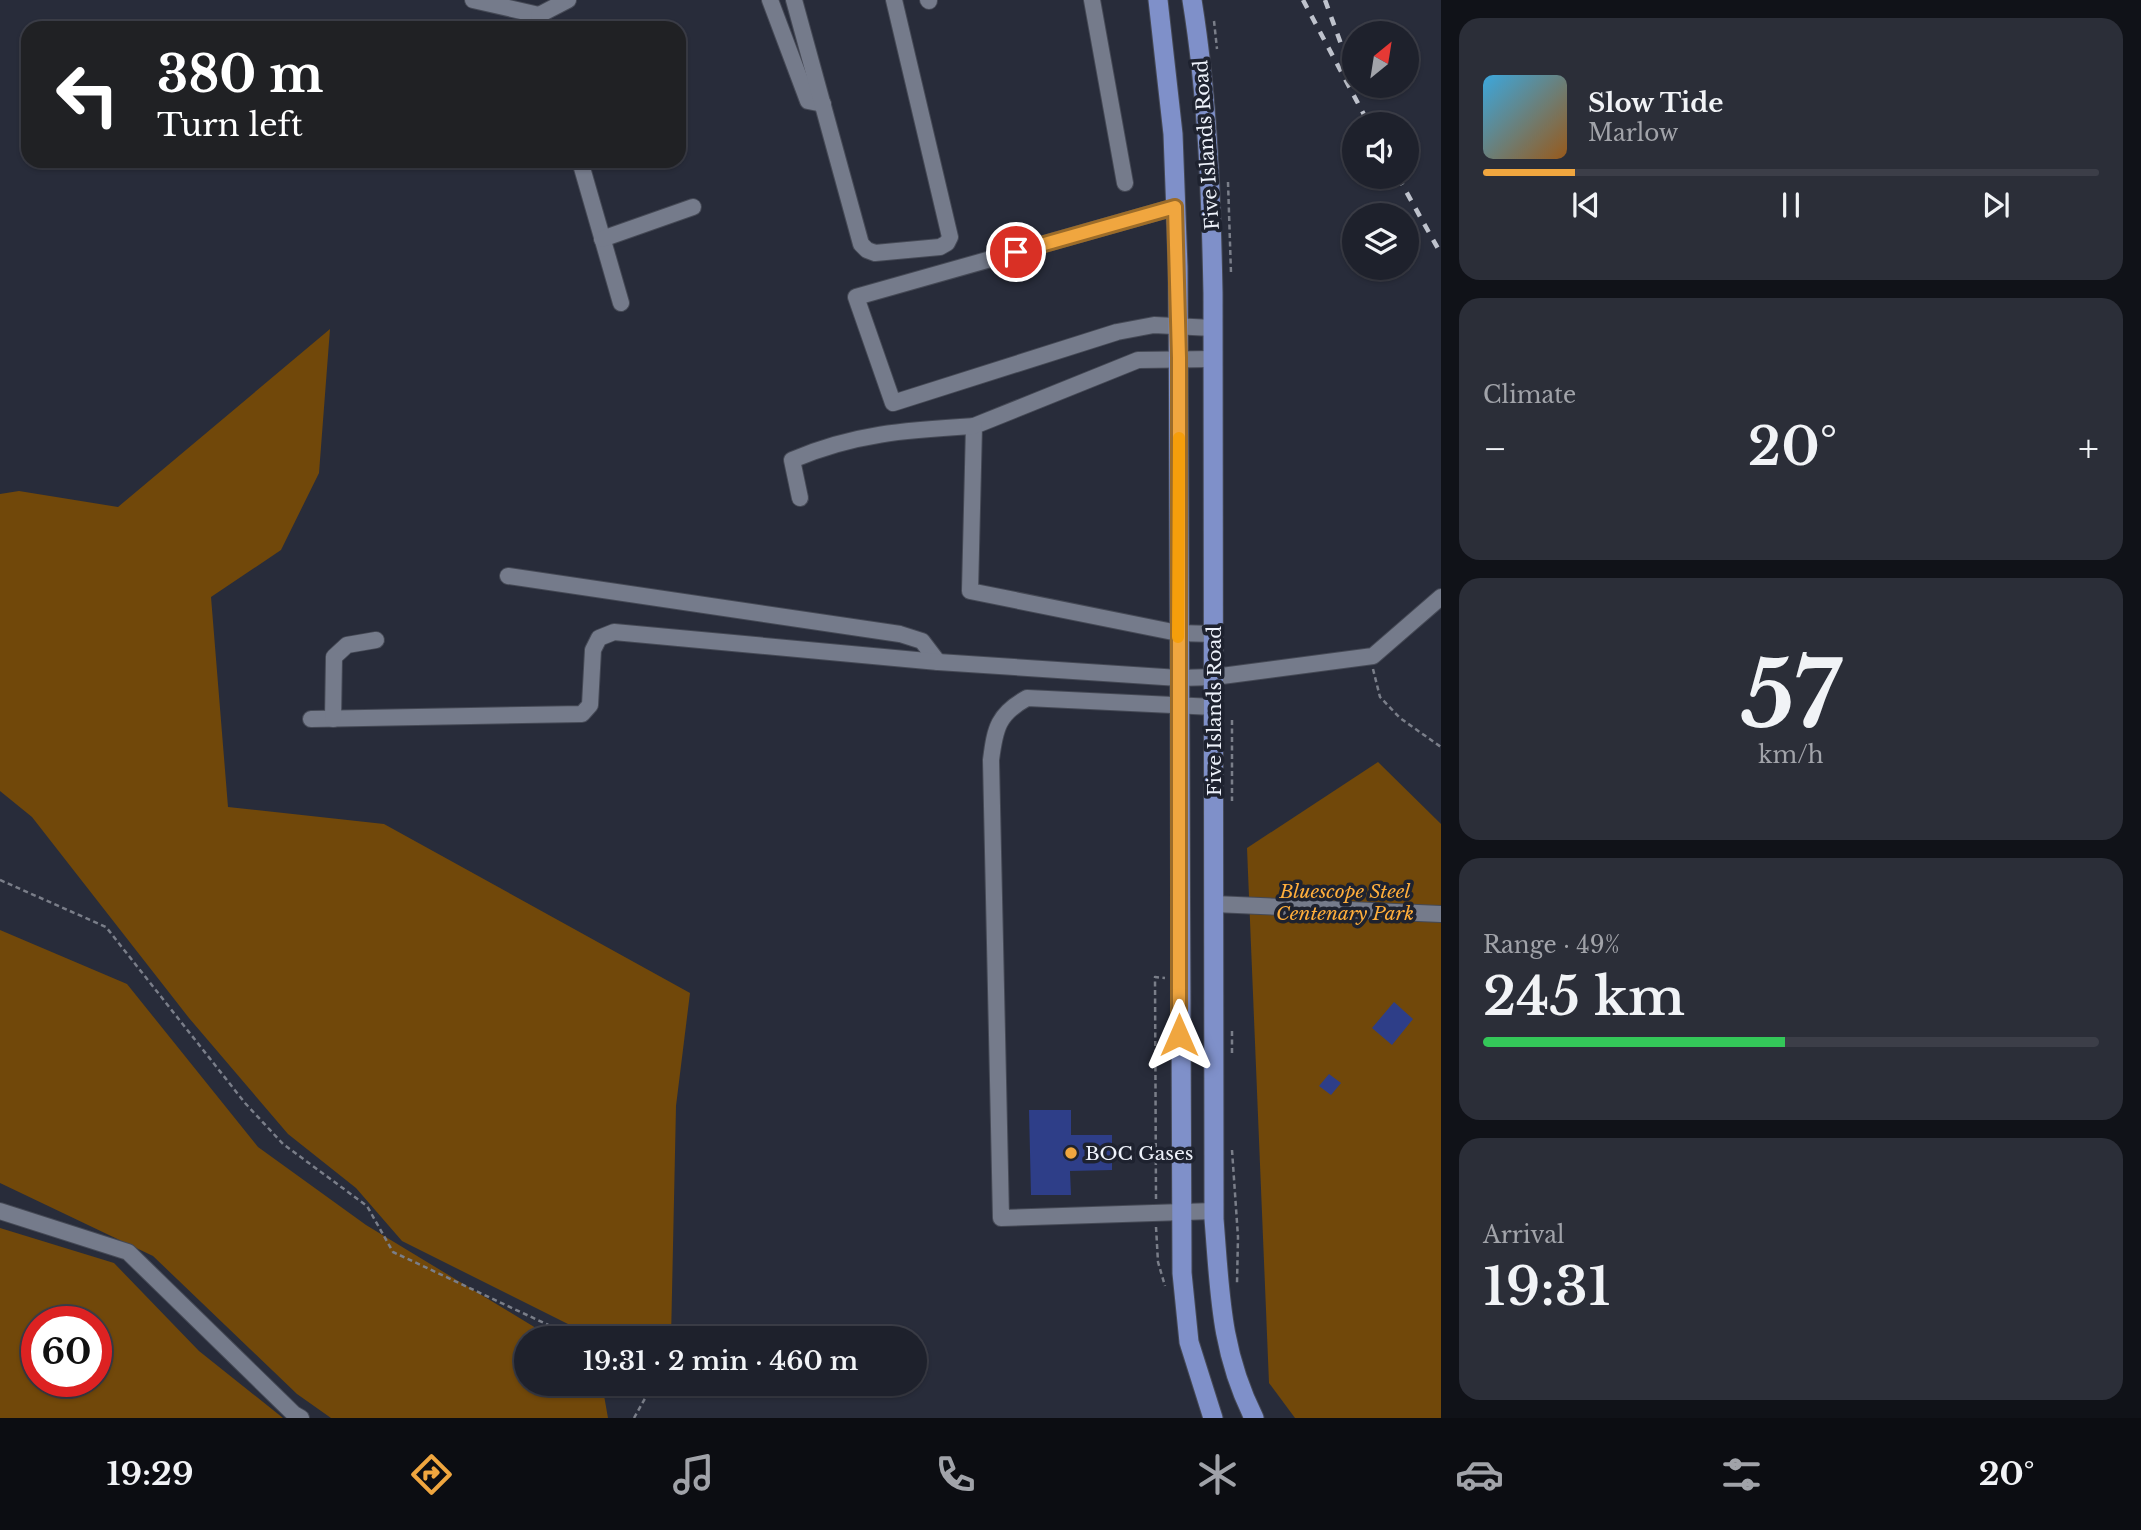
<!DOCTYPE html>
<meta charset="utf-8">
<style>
:root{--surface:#1e212c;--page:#2b2e38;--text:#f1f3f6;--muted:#a1a3a9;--line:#3c3e48;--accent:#f0a63f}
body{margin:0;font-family:"Libre Baskerville",serif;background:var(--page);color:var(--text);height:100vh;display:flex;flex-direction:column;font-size:26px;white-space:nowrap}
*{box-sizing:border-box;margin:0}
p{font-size:23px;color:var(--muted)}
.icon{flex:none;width:38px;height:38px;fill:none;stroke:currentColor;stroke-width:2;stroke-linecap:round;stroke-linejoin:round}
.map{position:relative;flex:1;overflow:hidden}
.side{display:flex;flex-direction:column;gap:18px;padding:18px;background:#101218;width:700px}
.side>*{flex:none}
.banner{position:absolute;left:21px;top:21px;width:665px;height:147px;border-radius:21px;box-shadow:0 2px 5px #0004,0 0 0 2px var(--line);background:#202124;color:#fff;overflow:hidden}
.needle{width:46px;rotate:30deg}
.buttons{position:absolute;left:1342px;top:21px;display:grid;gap:14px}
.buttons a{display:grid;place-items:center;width:77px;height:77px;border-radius:50%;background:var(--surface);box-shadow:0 2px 5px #0004,0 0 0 2px var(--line);font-size:35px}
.speed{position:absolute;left:21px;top:1306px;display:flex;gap:14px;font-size:35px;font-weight:700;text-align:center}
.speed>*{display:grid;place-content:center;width:91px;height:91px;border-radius:50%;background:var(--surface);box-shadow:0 2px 5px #0004,0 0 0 2px var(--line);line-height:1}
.speed .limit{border:10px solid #d22;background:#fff;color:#111}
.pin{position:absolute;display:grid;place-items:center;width:60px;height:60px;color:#fff;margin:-30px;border:4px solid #fff;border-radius:50%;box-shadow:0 2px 7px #0007}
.me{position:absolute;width:77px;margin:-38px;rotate:0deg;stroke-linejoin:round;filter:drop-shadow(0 0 5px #0008)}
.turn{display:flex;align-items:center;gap:24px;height:147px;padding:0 21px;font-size:32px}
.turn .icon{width:91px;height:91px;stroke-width:2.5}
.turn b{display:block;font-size:49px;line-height:60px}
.big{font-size:52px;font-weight:600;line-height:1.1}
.side .tile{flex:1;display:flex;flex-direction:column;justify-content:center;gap:10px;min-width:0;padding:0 24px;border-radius:21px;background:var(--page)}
.side .dial{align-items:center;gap:0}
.dial b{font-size:91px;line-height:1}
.song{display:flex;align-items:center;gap:21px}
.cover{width:84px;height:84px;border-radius:10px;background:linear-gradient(135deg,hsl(200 70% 55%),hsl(30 70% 35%))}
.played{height:7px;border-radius:4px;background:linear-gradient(90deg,var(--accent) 15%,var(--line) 15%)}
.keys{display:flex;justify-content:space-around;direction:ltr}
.heat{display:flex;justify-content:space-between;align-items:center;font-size:38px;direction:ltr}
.charge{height:10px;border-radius:5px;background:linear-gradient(90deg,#34c759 49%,var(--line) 0)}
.trip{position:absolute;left:514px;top:1326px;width:413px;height:70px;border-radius:35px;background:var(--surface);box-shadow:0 2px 5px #0004,0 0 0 2px var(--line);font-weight:600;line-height:70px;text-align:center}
.tabs{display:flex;height:112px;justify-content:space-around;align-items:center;background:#0c0d12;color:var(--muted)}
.tabs .icon{width:49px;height:49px}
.tabs .selected{color:var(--accent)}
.tabs b{font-size:32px;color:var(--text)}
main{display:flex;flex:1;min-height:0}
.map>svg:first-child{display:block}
</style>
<main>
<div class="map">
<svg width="1441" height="1418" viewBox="0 0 1441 1418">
<rect width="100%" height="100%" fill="#282c3a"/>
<g fill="#71480a" fill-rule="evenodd">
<path d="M 330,329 L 319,473 L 281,550 L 211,597 L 228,807 L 384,824 L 690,993 L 676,1106 L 671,1339 L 598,1339 L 402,1241 L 356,1188 L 288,1134 L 189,1018 L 32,817 L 0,791 L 0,494 L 19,491 L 118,507 Z"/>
<path d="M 1378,762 L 1441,824 L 1441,1418 L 1295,1418 L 1269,1383 L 1247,848 Z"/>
<path d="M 0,930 L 127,984 L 258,1147 L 366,1225 L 554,1339 L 527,1339 L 527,1384 L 602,1384 L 608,1418 L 331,1418 L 297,1394 L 153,1256 L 0,1183 Z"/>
<path d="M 0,1228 L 114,1263 L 199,1351 L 283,1418 L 0,1418 ZM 96,1321 L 96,1381 L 37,1381 L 37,1321 Z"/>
</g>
<g fill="#2e3e88">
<path d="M 1394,1002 L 1413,1019 L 1392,1045 L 1372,1028 Z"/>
<path d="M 1329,1074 L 1341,1083 L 1331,1095 L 1319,1086 Z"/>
<path d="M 1029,1110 L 1071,1110 L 1071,1135 L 1112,1135 L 1112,1170 L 1070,1171 L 1071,1195 L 1031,1195 Z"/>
</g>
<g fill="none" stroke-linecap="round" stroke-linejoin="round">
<g stroke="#454955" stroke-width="18">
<g id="minor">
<path d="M 473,0 L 539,15"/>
<path d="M 770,0 L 808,101 L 823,104"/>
<path d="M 794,0 L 861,244 L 867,250 L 875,253 L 940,247 L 947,243 L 950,237 L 894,0"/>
<path d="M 928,0 L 929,1"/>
<path d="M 1092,0 L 1125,183"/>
<path d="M 542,28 L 539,15 L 568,0"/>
<path d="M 580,161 L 621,303"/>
<path d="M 1175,207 L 856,297 L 893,403 L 1117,332 L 1154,325 L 1212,328"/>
<path d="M 602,239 L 693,207"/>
<path d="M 1213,359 L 1138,360 L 974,426 L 970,591 L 1178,633 L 1214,634"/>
<path d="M 800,498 L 792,460 C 854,433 908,430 974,426"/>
<path d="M 508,576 L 900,634 L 922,641 L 938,662"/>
<path d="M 1214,707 L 1027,698 C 998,714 995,728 991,760 L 1001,1218 L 1214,1211"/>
<path d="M 311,719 L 582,714 L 590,705 L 593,650 L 599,638 L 614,632 L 938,662 L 1179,678 L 1214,677 L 1373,656 L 1441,597"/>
<path d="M 333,719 L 334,657 L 347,645 L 376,640"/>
<path d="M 1214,904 L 1441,914"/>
<path d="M 0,1211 L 128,1252 L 294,1414 L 301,1418"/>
</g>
</g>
<g stroke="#454955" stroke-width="21">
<g id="major">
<path d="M 1158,0 L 1173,134 L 1178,267 L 1182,1273 L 1189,1342 L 1213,1418"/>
<path d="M 1192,0 C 1208,98 1211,195 1213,293 L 1214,1219 C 1220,1292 1220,1350 1254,1418"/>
</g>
</g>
<g stroke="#7a7e89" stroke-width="2.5" stroke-dasharray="5 3.5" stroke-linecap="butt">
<path d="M 1214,21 L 1217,49"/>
<path d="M 1228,182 L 1231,273"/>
<path d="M 1373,669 L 1380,697 L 1400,718 L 1441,747"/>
<path d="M 1232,720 L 1232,801"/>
<path d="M 0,880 L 106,927 L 245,1103 L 283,1144 L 367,1206 L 393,1252 L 578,1339"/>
<path d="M 1232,1031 L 1232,1053"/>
<path d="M 1232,1150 L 1238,1237 L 1237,1283"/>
<path d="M 1156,1199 L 1155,977 L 1165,978"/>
<path d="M 1156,1227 L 1158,1262 L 1165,1286"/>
<path d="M 634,1418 L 652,1386 L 650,1384"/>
</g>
<use href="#minor" stroke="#757b8b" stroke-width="16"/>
<use href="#major" stroke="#7f90c9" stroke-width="19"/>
<g stroke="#bec2cc" stroke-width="4.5" stroke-dasharray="9 9" stroke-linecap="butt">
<path d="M 1303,0 L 1369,124"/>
<path d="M 1325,0 L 1353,77"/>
<path d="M 1398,177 L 1441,254"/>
</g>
</g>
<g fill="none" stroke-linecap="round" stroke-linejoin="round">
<g stroke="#9c6c29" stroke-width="18">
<path id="route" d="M 1016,252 L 1175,207 L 1179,358 L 1179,1035"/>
</g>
<use href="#route" stroke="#f0a63f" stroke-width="12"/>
<path stroke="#f59e0b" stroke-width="12" d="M 1178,637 L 1179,438"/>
</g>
<circle fill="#f0a63f" stroke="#1e222f" stroke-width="2.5" cx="1071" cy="1153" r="7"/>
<g text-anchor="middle" stroke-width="7" stroke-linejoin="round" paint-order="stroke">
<g font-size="19" fill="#eef2fb" stroke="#1e222f">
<text transform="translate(1206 145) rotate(-94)" y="7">Five Islands Road</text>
<text transform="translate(1214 711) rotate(-90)" y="7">Five Islands Road</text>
</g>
<g font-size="19" font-style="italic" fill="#ffae3b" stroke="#1e222f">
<text x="1345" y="898">Bluescope Steel<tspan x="1345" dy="22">Centenary Park</tspan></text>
</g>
<g font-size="19" fill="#eef2fb" stroke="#1e222f" text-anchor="start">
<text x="1085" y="1160">BOC Gases</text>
</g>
</g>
</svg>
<div class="buttons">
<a><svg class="needle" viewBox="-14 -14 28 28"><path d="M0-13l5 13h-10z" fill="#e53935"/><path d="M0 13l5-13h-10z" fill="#a1a3a9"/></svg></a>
<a><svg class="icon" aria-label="sound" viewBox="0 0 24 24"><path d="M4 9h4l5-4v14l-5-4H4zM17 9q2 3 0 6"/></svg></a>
<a><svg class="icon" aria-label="layers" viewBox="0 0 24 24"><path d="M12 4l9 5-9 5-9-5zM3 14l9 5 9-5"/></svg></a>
</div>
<div class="speed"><div class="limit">60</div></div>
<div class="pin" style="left:1016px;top:252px;background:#d93025"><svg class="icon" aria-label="arrive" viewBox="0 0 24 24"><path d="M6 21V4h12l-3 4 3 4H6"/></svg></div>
<svg class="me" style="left:1179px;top:1035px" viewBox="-20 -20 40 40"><path d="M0-17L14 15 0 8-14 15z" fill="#f0a63f" stroke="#fff" stroke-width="4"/></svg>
<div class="trip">19:31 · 2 min · 460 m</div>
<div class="banner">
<div class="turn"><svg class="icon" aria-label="left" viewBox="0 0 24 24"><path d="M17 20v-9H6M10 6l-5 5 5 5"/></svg><div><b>380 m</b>Turn left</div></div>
</div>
</div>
<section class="side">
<div class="tile">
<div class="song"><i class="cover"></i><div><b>Slow Tide</b><p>Marlow</p></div></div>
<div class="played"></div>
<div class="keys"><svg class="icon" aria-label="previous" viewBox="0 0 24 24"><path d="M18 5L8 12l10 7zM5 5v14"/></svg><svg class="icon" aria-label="pause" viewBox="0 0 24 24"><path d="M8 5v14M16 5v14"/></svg><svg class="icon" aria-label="next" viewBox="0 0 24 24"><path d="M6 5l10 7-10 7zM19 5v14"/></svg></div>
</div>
<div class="tile"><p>Climate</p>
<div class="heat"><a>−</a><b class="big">20°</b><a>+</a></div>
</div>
<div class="tile dial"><b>57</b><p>km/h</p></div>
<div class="tile"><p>Range · 49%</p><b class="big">245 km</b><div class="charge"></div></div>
<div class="tile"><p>Arrival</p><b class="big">19:31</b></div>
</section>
</main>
<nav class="tabs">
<b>19:29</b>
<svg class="icon selected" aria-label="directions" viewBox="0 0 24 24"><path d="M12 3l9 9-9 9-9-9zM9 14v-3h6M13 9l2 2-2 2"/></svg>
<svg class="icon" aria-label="music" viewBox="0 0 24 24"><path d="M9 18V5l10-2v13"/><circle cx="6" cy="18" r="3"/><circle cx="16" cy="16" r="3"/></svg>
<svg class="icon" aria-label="phone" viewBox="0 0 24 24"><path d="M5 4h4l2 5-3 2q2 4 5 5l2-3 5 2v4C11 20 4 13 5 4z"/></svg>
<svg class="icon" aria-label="climate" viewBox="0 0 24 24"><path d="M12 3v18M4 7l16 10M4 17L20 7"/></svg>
<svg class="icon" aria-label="car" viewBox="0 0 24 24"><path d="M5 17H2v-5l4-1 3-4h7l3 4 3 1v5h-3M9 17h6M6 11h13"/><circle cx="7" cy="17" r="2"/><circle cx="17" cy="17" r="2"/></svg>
<svg class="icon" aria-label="filters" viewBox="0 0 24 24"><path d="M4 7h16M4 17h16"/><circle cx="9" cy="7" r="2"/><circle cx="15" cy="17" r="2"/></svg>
<b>20°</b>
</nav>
